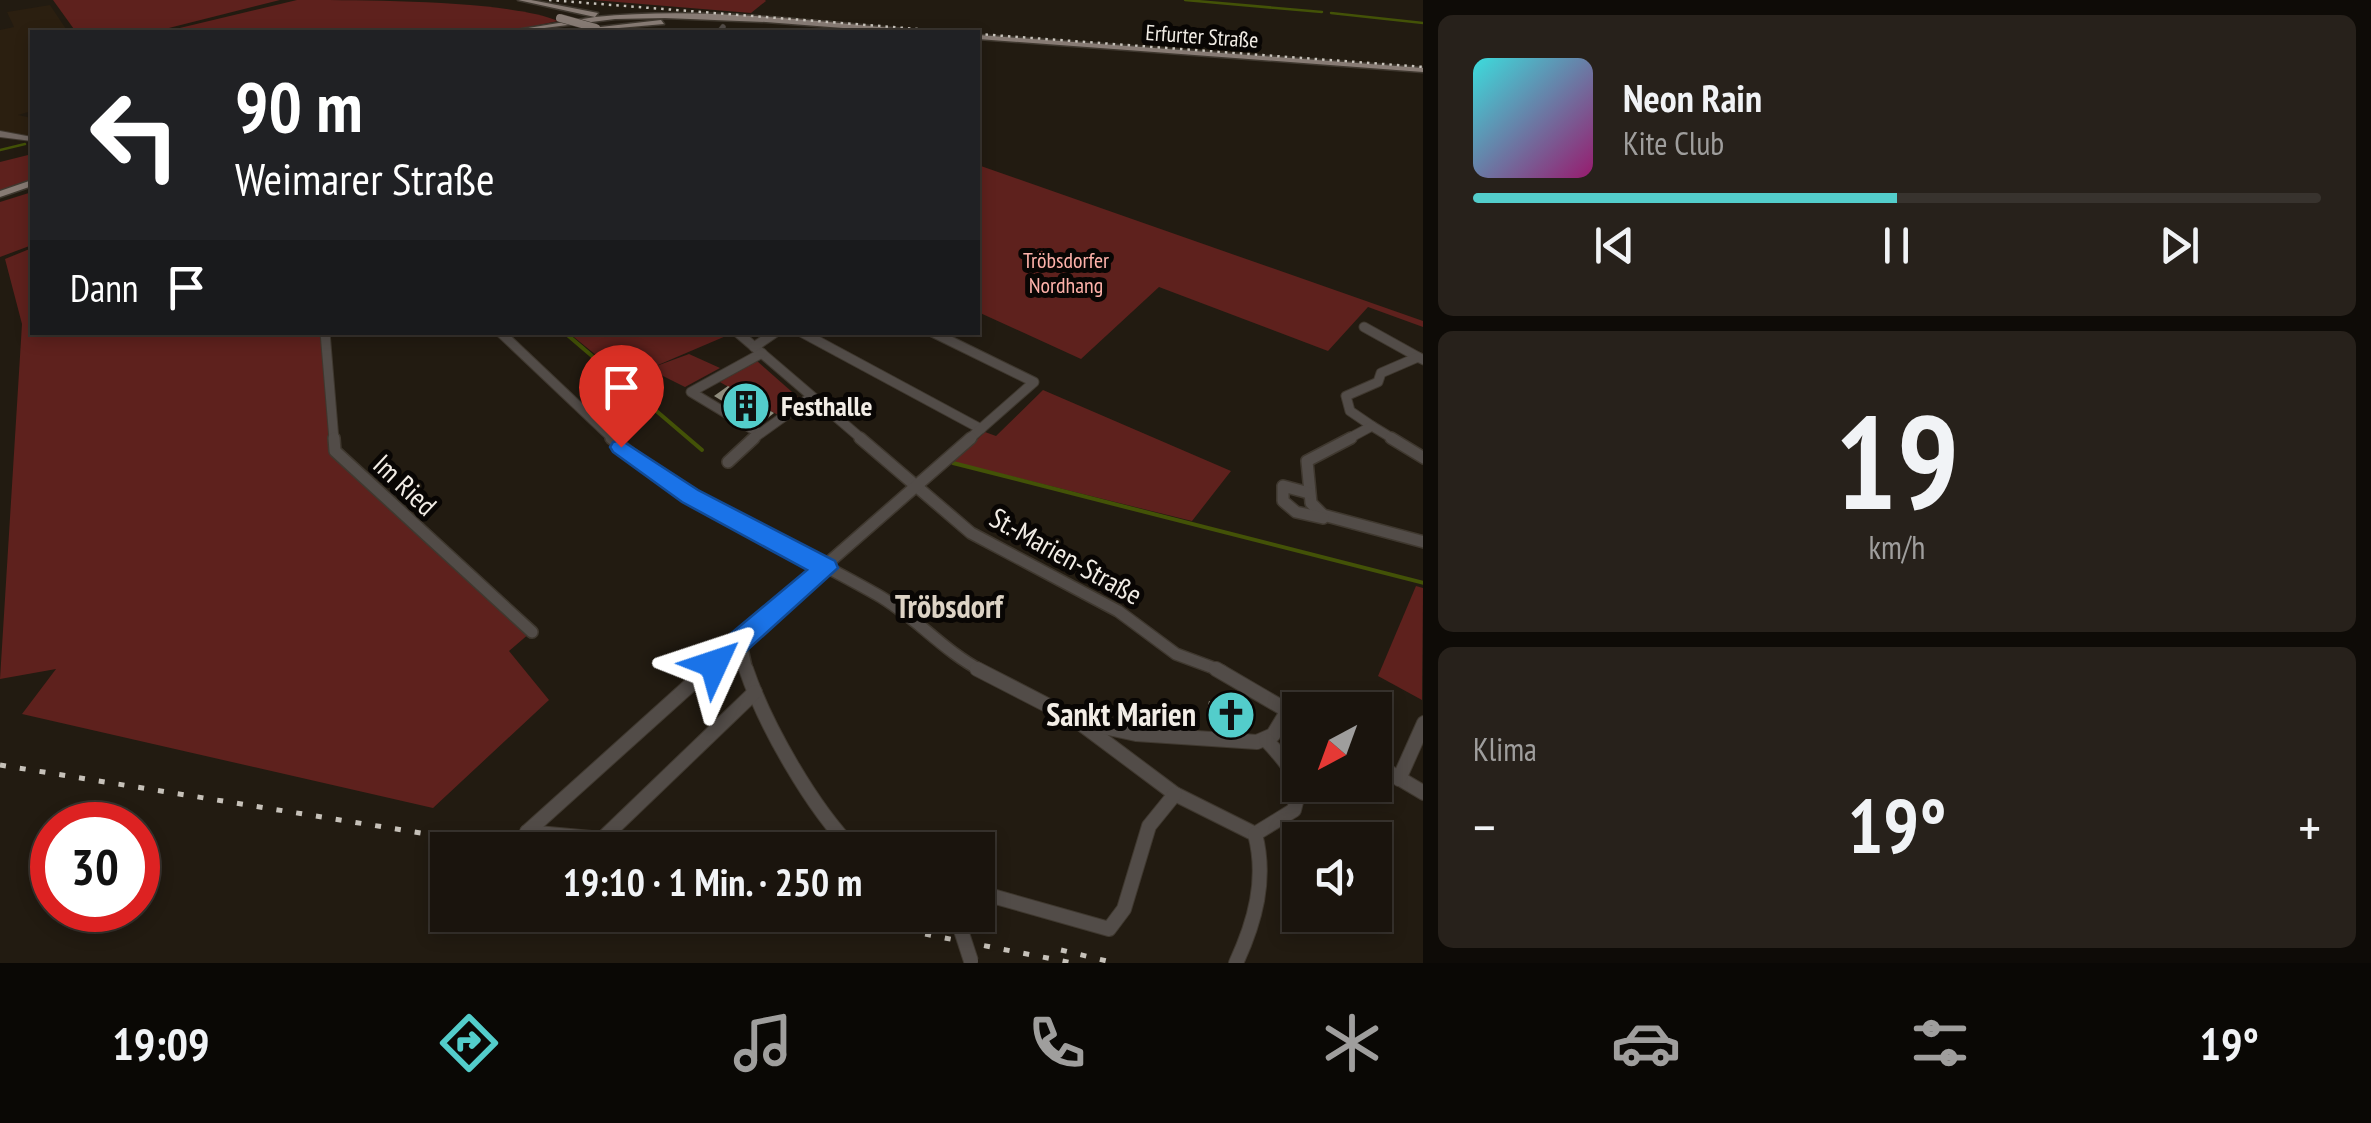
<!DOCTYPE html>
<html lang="de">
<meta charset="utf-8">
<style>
:root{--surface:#1a140d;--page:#27211b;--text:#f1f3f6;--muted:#9f9e9d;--line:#38332e;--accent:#53cdcb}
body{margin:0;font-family:"PT Sans Narrow",sans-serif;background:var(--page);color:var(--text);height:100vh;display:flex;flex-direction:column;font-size:38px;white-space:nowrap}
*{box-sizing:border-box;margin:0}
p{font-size:32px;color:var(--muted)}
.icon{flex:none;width:55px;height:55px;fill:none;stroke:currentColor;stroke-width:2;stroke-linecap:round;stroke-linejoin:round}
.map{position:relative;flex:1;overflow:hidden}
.drawer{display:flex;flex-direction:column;gap:15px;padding:15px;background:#0e0b07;width:948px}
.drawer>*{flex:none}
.banner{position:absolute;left:30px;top:30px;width:950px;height:305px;border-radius:0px;box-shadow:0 5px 15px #0003,0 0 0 2px var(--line);background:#202124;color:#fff;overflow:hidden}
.needle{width:65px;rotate:221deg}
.fabs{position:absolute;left:1282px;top:692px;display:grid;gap:20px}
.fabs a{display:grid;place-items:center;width:110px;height:110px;border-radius:0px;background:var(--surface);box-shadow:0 5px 15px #0003,0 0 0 2px var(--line);font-size:50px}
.speed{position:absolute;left:30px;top:802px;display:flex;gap:20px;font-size:50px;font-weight:700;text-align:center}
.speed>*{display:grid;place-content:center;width:130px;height:130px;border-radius:50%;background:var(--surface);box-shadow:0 5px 15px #0003,0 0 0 2px var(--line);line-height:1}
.speed .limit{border:15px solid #d22;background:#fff;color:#111}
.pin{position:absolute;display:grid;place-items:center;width:85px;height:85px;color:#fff;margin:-102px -42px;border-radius:50% 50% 50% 0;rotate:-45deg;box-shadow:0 0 10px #0007}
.pin .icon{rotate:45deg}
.me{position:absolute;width:110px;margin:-55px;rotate:48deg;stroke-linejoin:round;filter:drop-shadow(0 0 8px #0008)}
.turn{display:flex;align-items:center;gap:35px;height:210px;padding:0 40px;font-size:45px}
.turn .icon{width:130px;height:130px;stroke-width:2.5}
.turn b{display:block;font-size:70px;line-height:85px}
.then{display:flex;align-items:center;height:95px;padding:0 40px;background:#0003;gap:20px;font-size:38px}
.big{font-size:75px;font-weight:700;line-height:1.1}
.drawer .widget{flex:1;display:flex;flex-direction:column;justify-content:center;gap:15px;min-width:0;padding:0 35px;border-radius:15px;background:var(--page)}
.drawer .dial{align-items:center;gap:0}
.dial b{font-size:130px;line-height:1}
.song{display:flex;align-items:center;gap:30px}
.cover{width:120px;height:120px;border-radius:15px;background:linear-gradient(135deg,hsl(180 70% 55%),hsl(320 70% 35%))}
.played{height:10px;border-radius:5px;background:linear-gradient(90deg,var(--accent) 50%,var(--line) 50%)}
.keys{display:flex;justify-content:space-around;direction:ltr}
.heat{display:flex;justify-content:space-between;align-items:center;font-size:55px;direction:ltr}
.trip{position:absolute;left:430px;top:832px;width:565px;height:100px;border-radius:0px;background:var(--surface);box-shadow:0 5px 15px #0003,0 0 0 2px var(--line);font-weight:700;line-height:100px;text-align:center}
.tabs{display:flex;height:160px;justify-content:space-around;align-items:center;background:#0a0805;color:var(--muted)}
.tabs .icon{width:70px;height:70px}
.tabs .on{color:var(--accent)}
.tabs b{font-size:45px;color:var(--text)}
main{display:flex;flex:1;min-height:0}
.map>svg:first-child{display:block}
</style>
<main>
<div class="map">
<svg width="1424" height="963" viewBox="0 0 1424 963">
<rect width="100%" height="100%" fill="#221b11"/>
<path fill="#2b1f10" d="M 50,5 L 68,32 L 32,32 L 32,111 L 18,115 L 32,118 L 32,137 L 0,132 L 0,30 L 14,27 L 7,12 Z"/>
<g fill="#5e211d">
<path d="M 53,0 L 280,0 L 153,32 L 76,32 Z"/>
<path d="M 297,0 C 361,0 509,0 558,21 L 505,32 L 163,32 Z"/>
<path d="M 593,0 L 765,0 L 766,1 L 751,13 Z"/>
<path d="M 32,154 L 32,180 L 0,191 L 0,162 Z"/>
<path d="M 978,165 L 1423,321 L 1423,327 L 1368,307 L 1328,351 L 1159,287 L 1081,359 L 978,312 Z"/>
<path d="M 32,192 L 32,245 L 0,257 L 0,202 Z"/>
<path d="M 32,248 L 32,332 L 323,333 L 333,451 L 530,633 L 509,651 L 549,700 L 433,808 L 22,714 L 56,669 L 0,679 L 22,324 L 5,259 Z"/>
<path d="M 569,333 L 732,332 L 733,333 L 651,368 L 689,354 L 720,368 L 685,387 L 651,370 L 634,373 L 624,365 L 613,369 Z"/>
<path d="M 757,361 L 800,399 L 778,415 L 718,381 Z"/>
<path d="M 1043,390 L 1231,471 L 1192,521 L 953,462 L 985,432 L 996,436 Z"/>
<path d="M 1416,586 L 1423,588 L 1422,700 L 1378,676 Z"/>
</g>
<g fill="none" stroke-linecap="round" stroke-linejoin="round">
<g stroke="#435207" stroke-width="2.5">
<path d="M 1185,0 L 1322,12"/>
<path d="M 1331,13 L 1424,23"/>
<path d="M 0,150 L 25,144"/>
</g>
<g stroke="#435207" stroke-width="4">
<path d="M 564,332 L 702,450"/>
<path d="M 953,463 L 1424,583"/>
</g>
</g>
<g fill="#8f8c7d">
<path d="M 728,386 L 774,413 L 760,424 L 714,396 Z"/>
<path d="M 1209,701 L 1247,716 L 1244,729 L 1207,710 Z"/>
</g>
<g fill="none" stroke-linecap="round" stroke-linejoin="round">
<g stroke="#3f382f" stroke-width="6">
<path id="street-far3" d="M 719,32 L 723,27"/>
</g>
<g stroke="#3f382f" stroke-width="11">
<g id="street-far2">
<path d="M 1364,327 L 1418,357"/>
<path d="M 325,332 L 334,440"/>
<path d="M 500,332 L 614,440"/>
<path d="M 737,332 L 863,440"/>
<path d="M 801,332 L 981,429"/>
<path d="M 932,332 L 1034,382 L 968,440"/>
<path d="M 754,347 L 776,332"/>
<path d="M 1372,426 L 1350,411 L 1346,396 L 1378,382 L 1381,373 L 1418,357 L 1424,360"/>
<path d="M 759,433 L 691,392 L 762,353"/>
<path d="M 751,440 L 811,397"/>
<path d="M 1346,440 L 1372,426 L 1395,440"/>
</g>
</g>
<g stroke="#3f382f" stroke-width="14">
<g id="street-far1">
<path d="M 334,438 L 335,451 L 532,632"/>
<path d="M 611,438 C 692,504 786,543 876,594 C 914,615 943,651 982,671"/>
<path d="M 860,438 L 971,533 L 1118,611 L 1176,654 L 1222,671"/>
<path d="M 1351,438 L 1307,461 L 1311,503 L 1323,515 L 1424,542"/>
<path d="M 1391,438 L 1424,458"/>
<path d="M 728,462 L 754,438"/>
<path d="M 1309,493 L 1283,486 L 1283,501 L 1296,512 L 1323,518"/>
<path d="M 706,671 L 740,640"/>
<path d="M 747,671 L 740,640 L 971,438"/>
</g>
</g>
<g stroke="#3f382f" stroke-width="16">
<g id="street">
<path d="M 746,669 C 765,725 812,808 854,850"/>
<path d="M 977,669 L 1076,720 L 1175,794 L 1255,834"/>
<path d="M 1216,669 L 1300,718"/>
<path d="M 1085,723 L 1136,734 L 1257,742 L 1273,735 L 1287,712"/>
<path d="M 1375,764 L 1424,793"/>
<path d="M 1399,779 L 1424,723"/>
<path d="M 527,832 L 602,839 L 755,692"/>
<path d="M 527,832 L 708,669"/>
<path d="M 1255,834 L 1294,810 C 1304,780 1286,761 1266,740"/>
<path d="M 978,892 L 1109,929 L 1124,909 L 1149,826 L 1175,794"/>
<path d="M 1236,963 C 1255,922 1267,879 1255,834"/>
</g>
</g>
<g stroke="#3f382f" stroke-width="2">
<path id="secondary" d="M 0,131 L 32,137 L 32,141 L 0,137 Z"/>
</g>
<g stroke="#3f382f" stroke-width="3">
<g id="primary">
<path d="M 518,0 L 531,0 L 598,13 L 595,17 C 702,6 810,21 916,30 L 920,32 L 894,32 L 766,22 L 665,18 L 615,19 L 513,32 L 516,30 L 595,17 Z"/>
<path d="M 661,20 L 664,24 L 596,30 L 592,28 Z"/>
<path d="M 978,35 L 1424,68 L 1424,72 L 978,39 Z"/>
<path d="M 32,180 L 32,186 L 0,197 L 0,191 Z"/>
</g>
</g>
<use href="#street-far3" stroke="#524c48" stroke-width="5"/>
<use href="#street-far2" stroke="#524c48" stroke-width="9"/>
<use href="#street-far1" stroke="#524c48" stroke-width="11"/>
<use href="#street" stroke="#524c48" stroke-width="14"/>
<use href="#secondary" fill="#706661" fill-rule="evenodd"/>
<use href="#primary" fill="#877b74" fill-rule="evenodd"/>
<g stroke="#c6c1b9" stroke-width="2.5" stroke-dasharray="2.5 5" stroke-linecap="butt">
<path d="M 549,0 L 956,32"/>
<path d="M 978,34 L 1424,67"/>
</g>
<g stroke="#c6c1b9" stroke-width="5" stroke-dasharray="6 14" stroke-linecap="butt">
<path d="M 0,765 L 526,850"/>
<path d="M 827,915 L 1073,963"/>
<path d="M 1061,950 L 1115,963"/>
</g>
<g stroke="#3f382f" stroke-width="16" stroke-linecap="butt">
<path id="street-bridge" d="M 956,915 L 971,961"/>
</g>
<g stroke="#3f382f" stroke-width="9" stroke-linecap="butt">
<path id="primary-bridge" d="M 560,18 L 596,28"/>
</g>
<use href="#street-bridge" stroke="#524c48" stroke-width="14"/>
<use href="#primary-bridge" stroke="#877b74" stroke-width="8"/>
</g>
<path fill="#1a73e8" stroke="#114b97" stroke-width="2.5" d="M 621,440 L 698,490 L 835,561 L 838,568 L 723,672 L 714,676 L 704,672 L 700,664 L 704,656 L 807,570 L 682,502 L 613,452 L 610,447 L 613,442 Z"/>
<defs>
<g id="building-disc" transform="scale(2.5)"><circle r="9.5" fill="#53cdcb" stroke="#090604"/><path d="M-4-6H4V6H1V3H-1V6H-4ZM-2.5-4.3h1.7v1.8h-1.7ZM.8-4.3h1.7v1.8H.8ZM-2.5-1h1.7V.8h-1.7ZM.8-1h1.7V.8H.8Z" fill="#111"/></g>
<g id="church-disc" transform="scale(2.5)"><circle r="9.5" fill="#53cdcb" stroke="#090604"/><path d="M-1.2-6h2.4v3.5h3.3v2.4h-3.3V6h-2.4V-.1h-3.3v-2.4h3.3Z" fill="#111"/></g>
</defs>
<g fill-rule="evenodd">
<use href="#building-disc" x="746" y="406"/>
<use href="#church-disc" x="1231" y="715"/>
</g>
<g text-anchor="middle" stroke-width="10" stroke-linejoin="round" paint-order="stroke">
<g font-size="22" fill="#f2ede6" stroke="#090604">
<text transform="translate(1202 36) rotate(4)" y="8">Erfurter Straße</text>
</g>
<g font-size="22" fill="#feb2aa" stroke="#090604">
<text x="1066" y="268">Tröbsdorfer<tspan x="1066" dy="25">Nordhang</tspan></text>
</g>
<g font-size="28" font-weight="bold" fill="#f2ede6" stroke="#090604" text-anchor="start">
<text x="781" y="416">Festhalle</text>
</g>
<g font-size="28" fill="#f2ede6" stroke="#090604">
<text transform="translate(405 485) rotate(43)" y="10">Im Ried</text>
<text transform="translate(1066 556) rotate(29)" y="10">St.-Marien-Straße</text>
</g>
<g font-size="32" font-weight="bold" fill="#ddd3c5" stroke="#090604">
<text x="949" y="618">Tröbsdorf</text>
</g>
<g font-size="32" font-weight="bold" fill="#f2ede6" stroke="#090604" text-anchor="end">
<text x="1196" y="726">Sankt Marien</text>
</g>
</g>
</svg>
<div class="fabs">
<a><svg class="needle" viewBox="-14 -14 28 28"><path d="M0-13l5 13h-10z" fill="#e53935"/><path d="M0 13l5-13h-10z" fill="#9f9e9d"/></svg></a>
<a><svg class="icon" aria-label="sound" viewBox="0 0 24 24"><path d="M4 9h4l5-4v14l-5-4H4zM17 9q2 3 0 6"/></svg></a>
</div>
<div class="speed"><div class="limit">30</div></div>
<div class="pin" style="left:621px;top:447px;background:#d93025"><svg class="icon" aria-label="arrive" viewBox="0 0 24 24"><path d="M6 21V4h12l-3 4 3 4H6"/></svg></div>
<svg class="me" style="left:714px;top:664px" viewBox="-20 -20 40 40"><path d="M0-17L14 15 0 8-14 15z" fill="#1a73e8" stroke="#fff" stroke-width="4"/></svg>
<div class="trip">19:10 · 1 Min. · 250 m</div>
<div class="banner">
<div class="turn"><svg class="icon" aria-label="left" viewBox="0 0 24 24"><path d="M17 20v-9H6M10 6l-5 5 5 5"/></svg><div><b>90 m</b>Weimarer Straße</div></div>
<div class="then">Dann<svg class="icon" aria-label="arrive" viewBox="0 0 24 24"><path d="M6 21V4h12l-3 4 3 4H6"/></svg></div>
</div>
</div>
<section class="drawer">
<div class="widget">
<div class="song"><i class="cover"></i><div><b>Neon Rain</b><p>Kite Club</p></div></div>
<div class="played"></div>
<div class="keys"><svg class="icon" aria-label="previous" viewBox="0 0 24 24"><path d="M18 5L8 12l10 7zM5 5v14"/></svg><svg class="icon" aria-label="pause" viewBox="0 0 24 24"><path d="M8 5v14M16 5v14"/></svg><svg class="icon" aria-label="next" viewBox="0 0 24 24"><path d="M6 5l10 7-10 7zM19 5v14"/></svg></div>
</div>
<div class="widget dial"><b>19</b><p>km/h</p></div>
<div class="widget"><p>Klima</p>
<div class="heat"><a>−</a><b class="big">19°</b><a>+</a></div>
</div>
</section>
</main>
<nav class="tabs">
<b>19:09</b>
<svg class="icon on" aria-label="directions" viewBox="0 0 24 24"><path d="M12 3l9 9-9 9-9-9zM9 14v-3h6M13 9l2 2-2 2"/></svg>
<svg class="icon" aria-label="music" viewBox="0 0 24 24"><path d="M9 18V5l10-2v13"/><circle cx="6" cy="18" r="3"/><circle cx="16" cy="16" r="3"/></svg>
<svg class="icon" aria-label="phone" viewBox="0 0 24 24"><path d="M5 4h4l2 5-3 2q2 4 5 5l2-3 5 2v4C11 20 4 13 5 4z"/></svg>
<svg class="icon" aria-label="climate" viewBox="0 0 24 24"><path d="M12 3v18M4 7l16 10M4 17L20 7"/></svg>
<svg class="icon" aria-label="car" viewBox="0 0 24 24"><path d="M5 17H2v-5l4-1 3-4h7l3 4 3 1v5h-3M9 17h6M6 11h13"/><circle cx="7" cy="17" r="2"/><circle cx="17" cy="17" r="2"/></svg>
<svg class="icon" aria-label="filters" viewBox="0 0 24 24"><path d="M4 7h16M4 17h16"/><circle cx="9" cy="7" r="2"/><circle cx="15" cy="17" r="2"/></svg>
<b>19°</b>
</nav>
